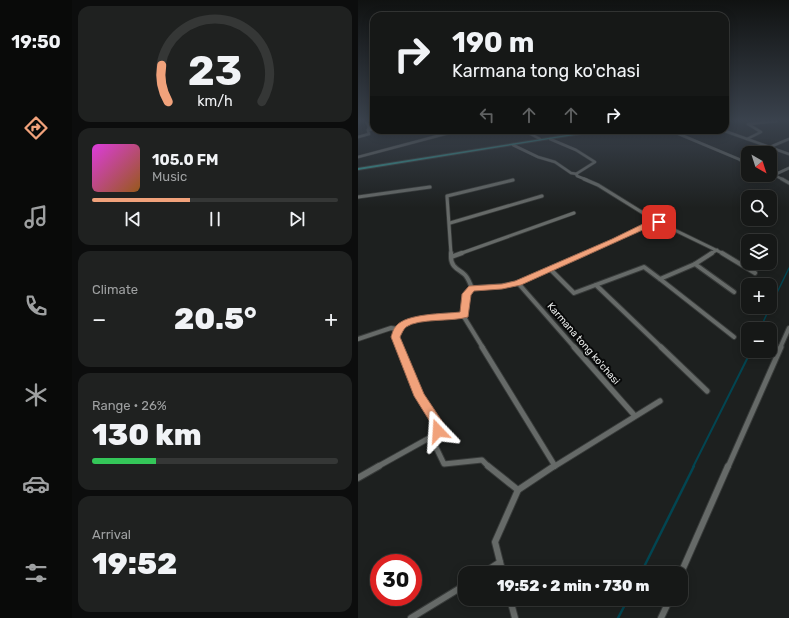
<!DOCTYPE html>
<meta charset="utf-8">
<style>
:root{--surface:#161817;--page:#1f2120;--text:#f1f3f6;--muted:#9ea0a1;--line:#353736;--accent:#f1a27b}
body{margin:0;font-family:Rubik,sans-serif;background:var(--page);color:var(--text);height:100vh;display:flex;flex-direction:column;font-size:15px;white-space:nowrap}
*{box-sizing:border-box;margin:0}
p{font-size:13px;color:var(--muted)}
.icon{flex:none;width:22px;height:22px;fill:none;stroke:currentColor;stroke-width:2;stroke-linecap:round;stroke-linejoin:round}
.map{position:relative;flex:1;overflow:hidden}
.panel{display:flex;flex-direction:column;gap:6px;padding:6px;background:#0c0d0d;width:286px}
.panel>*{flex:none}
.banner{position:absolute;left:12px;top:12px;width:359px;height:122px;border-radius:12px;box-shadow:0 2px 10px #0003,0 0 0 1px var(--line);background:#161817;color:var(--text);overflow:hidden}
.needle{width:26px;rotate:141deg}
.buttons{position:absolute;left:383px;top:146px;display:grid;gap:8px}
.buttons a{display:grid;place-items:center;width:36px;height:36px;border-radius:8px;background:var(--surface);box-shadow:0 2px 10px #0003,0 0 0 1px var(--line);font-size:20px}
.speed{position:absolute;left:12px;top:554px;display:flex;gap:8px;font-size:20px;font-weight:700;text-align:center}
.speed>*{display:grid;place-content:center;width:52px;height:52px;border-radius:50%;background:var(--surface);box-shadow:0 2px 10px #0003,0 0 0 1px var(--line);line-height:1}
.speed .limit{border:6px solid #d22;background:#fff;color:#111}
.pin{position:absolute;display:grid;place-items:center;width:34px;height:34px;color:#fff;margin:-17px;border-radius:8px;box-shadow:0 2px 6px #0006}
.me{position:absolute;width:44px;margin:-22px;rotate:340deg;stroke-linejoin:round;filter:drop-shadow(0 0 3px #0008)}
.turn{display:flex;align-items:center;gap:14px;height:84px;padding:0 16px;font-size:18px}
.turn .icon{width:52px;height:52px;stroke-width:2.5}
.turn b{display:block;font-size:28px;line-height:34px}
.lanes{display:flex;align-items:center;height:38px;padding:0 16px;background:#0003;justify-content:center;gap:20px;direction:ltr}
.lanes .off{opacity:.35}
.big{font-size:30px;font-weight:800;line-height:1.1}
.panel .card{flex:1;display:flex;flex-direction:column;justify-content:center;gap:6px;min-width:0;padding:0 14px;border-radius:12px;background:var(--page)}
.panel .dial{align-items:center;gap:0}
.dial svg{height:104px;overflow:visible;fill:none;stroke:var(--line);stroke-width:7;stroke-linecap:round;text-anchor:middle}
.dial text{fill:var(--text);stroke:none}
.song{display:flex;align-items:center;gap:12px}
.cover{width:48px;height:48px;border-radius:6px;background:linear-gradient(135deg,hsl(300 70% 55%),hsl(30 70% 35%))}
.played{height:4px;border-radius:2px;background:linear-gradient(90deg,var(--accent) 40%,var(--line) 40%)}
.keys{display:flex;justify-content:space-around;direction:ltr}
.heat{display:flex;justify-content:space-between;align-items:center;font-size:22px;direction:ltr}
.charge{height:6px;border-radius:3px;background:linear-gradient(90deg,#34c759 26%,var(--line) 0)}
.trip{position:absolute;left:100px;top:566px;width:230px;height:40px;border-radius:12px;background:var(--surface);box-shadow:0 2px 10px #0003,0 0 0 1px var(--line);font-weight:800;line-height:40px;text-align:center}
main{display:flex;flex:1;min-height:0}
.dock{display:flex;flex-direction:column;width:72px;justify-content:space-around;align-items:center;background:#090a09;color:var(--muted)}
.dock .icon{width:28px;height:28px}
.dock .active{color:var(--accent)}
.dock b{font-size:18px;color:var(--text)}
.map>svg:first-child{display:block}
</style>
<main>
<nav class="dock">
<b>19:50</b>
<svg class="icon active" aria-label="directions" viewBox="0 0 24 24"><path d="M12 3l9 9-9 9-9-9zM9 14v-3h6M13 9l2 2-2 2"/></svg>
<svg class="icon" aria-label="music" viewBox="0 0 24 24"><path d="M9 18V5l10-2v13"/><circle cx="6" cy="18" r="3"/><circle cx="16" cy="16" r="3"/></svg>
<svg class="icon" aria-label="phone" viewBox="0 0 24 24"><path d="M5 4h4l2 5-3 2q2 4 5 5l2-3 5 2v4C11 20 4 13 5 4z"/></svg>
<svg class="icon" aria-label="climate" viewBox="0 0 24 24"><path d="M12 3v18M4 7l16 10M4 17L20 7"/></svg>
<svg class="icon" aria-label="car" viewBox="0 0 24 24"><path d="M5 17H2v-5l4-1 3-4h7l3 4 3 1v5h-3M9 17h6M6 11h13"/><circle cx="7" cy="17" r="2"/><circle cx="17" cy="17" r="2"/></svg>
<svg class="icon" aria-label="filters" viewBox="0 0 24 24"><path d="M4 7h16M4 17h16"/><circle cx="9" cy="7" r="2"/><circle cx="15" cy="17" r="2"/></svg>
</nav>
<section class="panel">
<div class="card dial"><svg viewBox="0 0 100 80">
<path d="M14 69A42 42 0 1 1 86 69"/>
<path d="M14 69A42 42 0 0 1 9 41" stroke="#f1a27b"/>
<text x="50" y="56" font-size="32" font-weight="700">23</text>
<text x="50" y="72" font-size="11">km/h</text>
</svg></div>
<div class="card">
<div class="song"><i class="cover"></i><div><b>105.0 FM</b><p>Music</p></div></div>
<div class="played"></div>
<div class="keys"><svg class="icon" aria-label="previous" viewBox="0 0 24 24"><path d="M18 5L8 12l10 7zM5 5v14"/></svg><svg class="icon" aria-label="pause" viewBox="0 0 24 24"><path d="M8 5v14M16 5v14"/></svg><svg class="icon" aria-label="next" viewBox="0 0 24 24"><path d="M6 5l10 7-10 7zM19 5v14"/></svg></div>
</div>
<div class="card"><p>Climate</p>
<div class="heat"><a>−</a><b class="big">20.5°</b><a>+</a></div>
</div>
<div class="card"><p>Range · 26%</p><b class="big">130 km</b><div class="charge"></div></div>
<div class="card"><p>Arrival</p><b class="big">19:52</b></div>
</section>
<div class="map">
<svg width="431" height="618" viewBox="0 0 431 618">
<rect width="100%" height="100%" fill="#1d201f"/>
<g fill="none" stroke-linecap="round" stroke-linejoin="round">
<g stroke="#024551" stroke-width="1.5">
<path d="M 412,307 L 431,268"/>
<path d="M 402,329 L 412,307"/>
</g>
<path stroke="#024551" stroke-width="2" d="M 335,467 L 393,351"/>
<g stroke="#024551" stroke-width="2.5">
<path d="M 283,573 L 336,466"/>
<path d="M 260,618 L 270,599"/>
</g>
<g stroke="#383b3a" stroke-width="3.5">
<g id="minor-far4">
<path d="M 8,121 L 11,127 L 10,130"/>
<path d="M 165,130 L 182,139"/>
<path d="M 225,130 L 226,132"/>
<path d="M 364,130 L 431,154"/>
<path d="M 316,132 L 390,163"/>
<path d="M 348,132 L 353,130"/>
<path d="M 0,137 L 11,134 L 10,130 L 16,129"/>
<path d="M 192,139 L 218,150 L 237,162 L 218,174 L 219,176 L 229,180"/>
<path d="M 389,139 L 403,132 L 390,124 L 419,121"/>
<path d="M 155,145 L 180,157 L 197,162 L 213,173 L 219,174"/>
<path d="M 398,153 L 431,139"/>
<path d="M 0,157 L 102,130"/>
<path d="M 382,160 L 390,156"/>
<path d="M 412,174 L 416,175 L 431,168"/>
<path d="M 416,175 L 426,180"/>
</g>
</g>
<g stroke="#383b3a" stroke-width="4.5">
<g id="minor-far3">
<path d="M 424,179 L 431,183"/>
<path d="M 0,197 L 72,187"/>
<path d="M 298,221 L 366,254"/>
<path d="M 92,223 L 184,196"/>
<path d="M 93,254 L 89,196 L 155,180"/>
<path d="M 101,254 L 216,213"/>
<path d="M 226,254 L 298,221 L 240,185 L 226,179"/>
<path d="M 352,254 L 359,250"/>
</g>
</g>
<g stroke="#383b3a" stroke-width="6">
<g id="minor-far2">
<path d="M 93,253 L 93,257"/>
<path d="M 104,253 L 93,257 C 93,267 100,269 106,274 C 110,277 112,284 114,288"/>
<path d="M 364,253 L 397,273"/>
<path d="M 337,264 L 376,292"/>
<path d="M 192,269 L 216,293 L 286,267 L 302,279 L 337,264 L 354,253"/>
<path d="M 302,279 L 376,337"/>
<path d="M 160,283 L 217,348"/>
<path d="M 238,285 L 304,348"/>
<path d="M 0,339 L 33,328 L 40,329"/>
<path d="M 43,348 L 38,336 C 43,314 89,316 107,315"/>
<path d="M 125,348 L 106,317 L 108,294 L 114,288 L 144,286 L 160,283 L 228,253"/>
<path d="M 422,348 L 431,328"/>
</g>
</g>
<g stroke="#383b3a" stroke-width="7">
<g id="minor-far1">
<path d="M 42,347 L 62,396 L 80,424 L 79,431 L 73,437"/>
<path d="M 124,347 L 197,466 L 195,467"/>
<path d="M 216,347 L 277,416"/>
<path d="M 303,347 L 349,391"/>
<path d="M 197,466 L 302,401"/>
<path d="M 19,467 L 73,437 L 86,464 L 124,460 L 131,467"/>
<path d="M 370,467 L 423,347"/>
</g>
</g>
<g stroke="#383b3a" stroke-width="8">
<g id="minor">
<path d="M 130,466 L 160,490 L 196,466"/>
<path d="M 0,478 L 21,466"/>
<path d="M 142,562 L 145,573"/>
<path d="M 125,573 L 142,562 L 137,542 L 160,490"/>
<path d="M 323,573 L 370,466"/>
<path d="M 152,599 L 157,618"/>
<path d="M 53,618 L 107,585"/>
<path d="M 303,618 L 312,599"/>
</g>
</g>
<g stroke="#383b3a" stroke-width="2">
<path id="trunk" d="M 240,130 L 248,130 L 0,170 L 0,168 Z"/>
</g>
<use href="#minor-far4" stroke="#666a68" stroke-width="2.5"/>
<use href="#minor-far3" stroke="#666a68" stroke-width="3"/>
<use href="#minor-far2" stroke="#666a68" stroke-width="4"/>
<use href="#minor-far1" stroke="#666a68" stroke-width="5"/>
<use href="#minor" stroke="#666a68" stroke-width="6"/>
<use href="#trunk" fill="#379995" fill-rule="evenodd"/>
</g>
<linearGradient id="sky" x2="0" y2="1"><stop stop-color="#101211"/><stop offset="0.58" stop-color="#3a424d"/><stop offset="1" stop-color="#3a424d" stop-opacity="0"/></linearGradient>
<rect width="431" height="208" fill="url(#sky)"/>
<path fill="#f1a27b" stroke="#9d6950" d="M 295,219 L 301,219 L 305,222 L 301,225 L 298,224 L 163,285 L 144,289 L 116,291 L 113,295 L 110,317 C 94,322 61,318 48,327 C 45,330 44,333 42,337 L 66,394 L 86,424 L 84,435 L 80,437 L 75,435 L 74,431 L 74,425 L 56,396 L 33,337 C 34,334 35,329 38,326 C 49,313 86,314 102,312 L 104,294 L 111,286 L 144,284 L 157,281 L 254,239 Z"/>
<g text-anchor="middle" stroke-width="4" stroke-linejoin="round" paint-order="stroke">
<g font-size="10" fill="#e8eae9" stroke="#080909">
<text transform="translate(226 343) rotate(49)" y="4">Karmana tong ko'chasi</text>
</g>
</g>
</svg>
<div class="buttons">
<a><svg class="needle" viewBox="-14 -14 28 28"><path d="M0-13l5 13h-10z" fill="#e53935"/><path d="M0 13l5-13h-10z" fill="#9ea0a1"/></svg></a>
<a><svg class="icon" aria-label="search" viewBox="0 0 24 24"><circle cx="10" cy="10" r="6"/><path d="M15 15l6 6"/></svg></a>
<a><svg class="icon" aria-label="layers" viewBox="0 0 24 24"><path d="M12 4l9 5-9 5-9-5zM3 14l9 5 9-5"/></svg></a>
<a>+</a>
<a>−</a>
</div>
<div class="speed"><div class="limit">30</div></div>
<div class="pin" style="left:301px;top:222px;background:#d93025"><svg class="icon" aria-label="arrive" viewBox="0 0 24 24"><path d="M6 21V4h12l-3 4 3 4H6"/></svg></div>
<svg class="me" style="left:80px;top:431px" viewBox="-20 -20 40 40"><path d="M0-17L14 15 0 8-14 15z" fill="#f1a27b" stroke="#fff" stroke-width="4"/></svg>
<div class="trip">19:52 · 2 min · 730 m</div>
<div class="banner">
<div class="turn"><svg class="icon" aria-label="right" viewBox="0 0 24 24"><path d="M7 20v-9h11M14 6l5 5-5 5"/></svg><div><b>190 m</b>Karmana tong ko'chasi</div></div>
<div class="lanes"><svg class="icon off" aria-label="left" viewBox="0 0 24 24"><path d="M17 20v-9H6M10 6l-5 5 5 5"/></svg><svg class="icon off" aria-label="ahead" viewBox="0 0 24 24"><path d="M12 20V5M6 11l6-6 6 6"/></svg><svg class="icon off" aria-label="ahead" viewBox="0 0 24 24"><path d="M12 20V5M6 11l6-6 6 6"/></svg><svg class="icon" aria-label="right" viewBox="0 0 24 24"><path d="M7 20v-9h11M14 6l5 5-5 5"/></svg></div>
</div>
</div>
</main>
